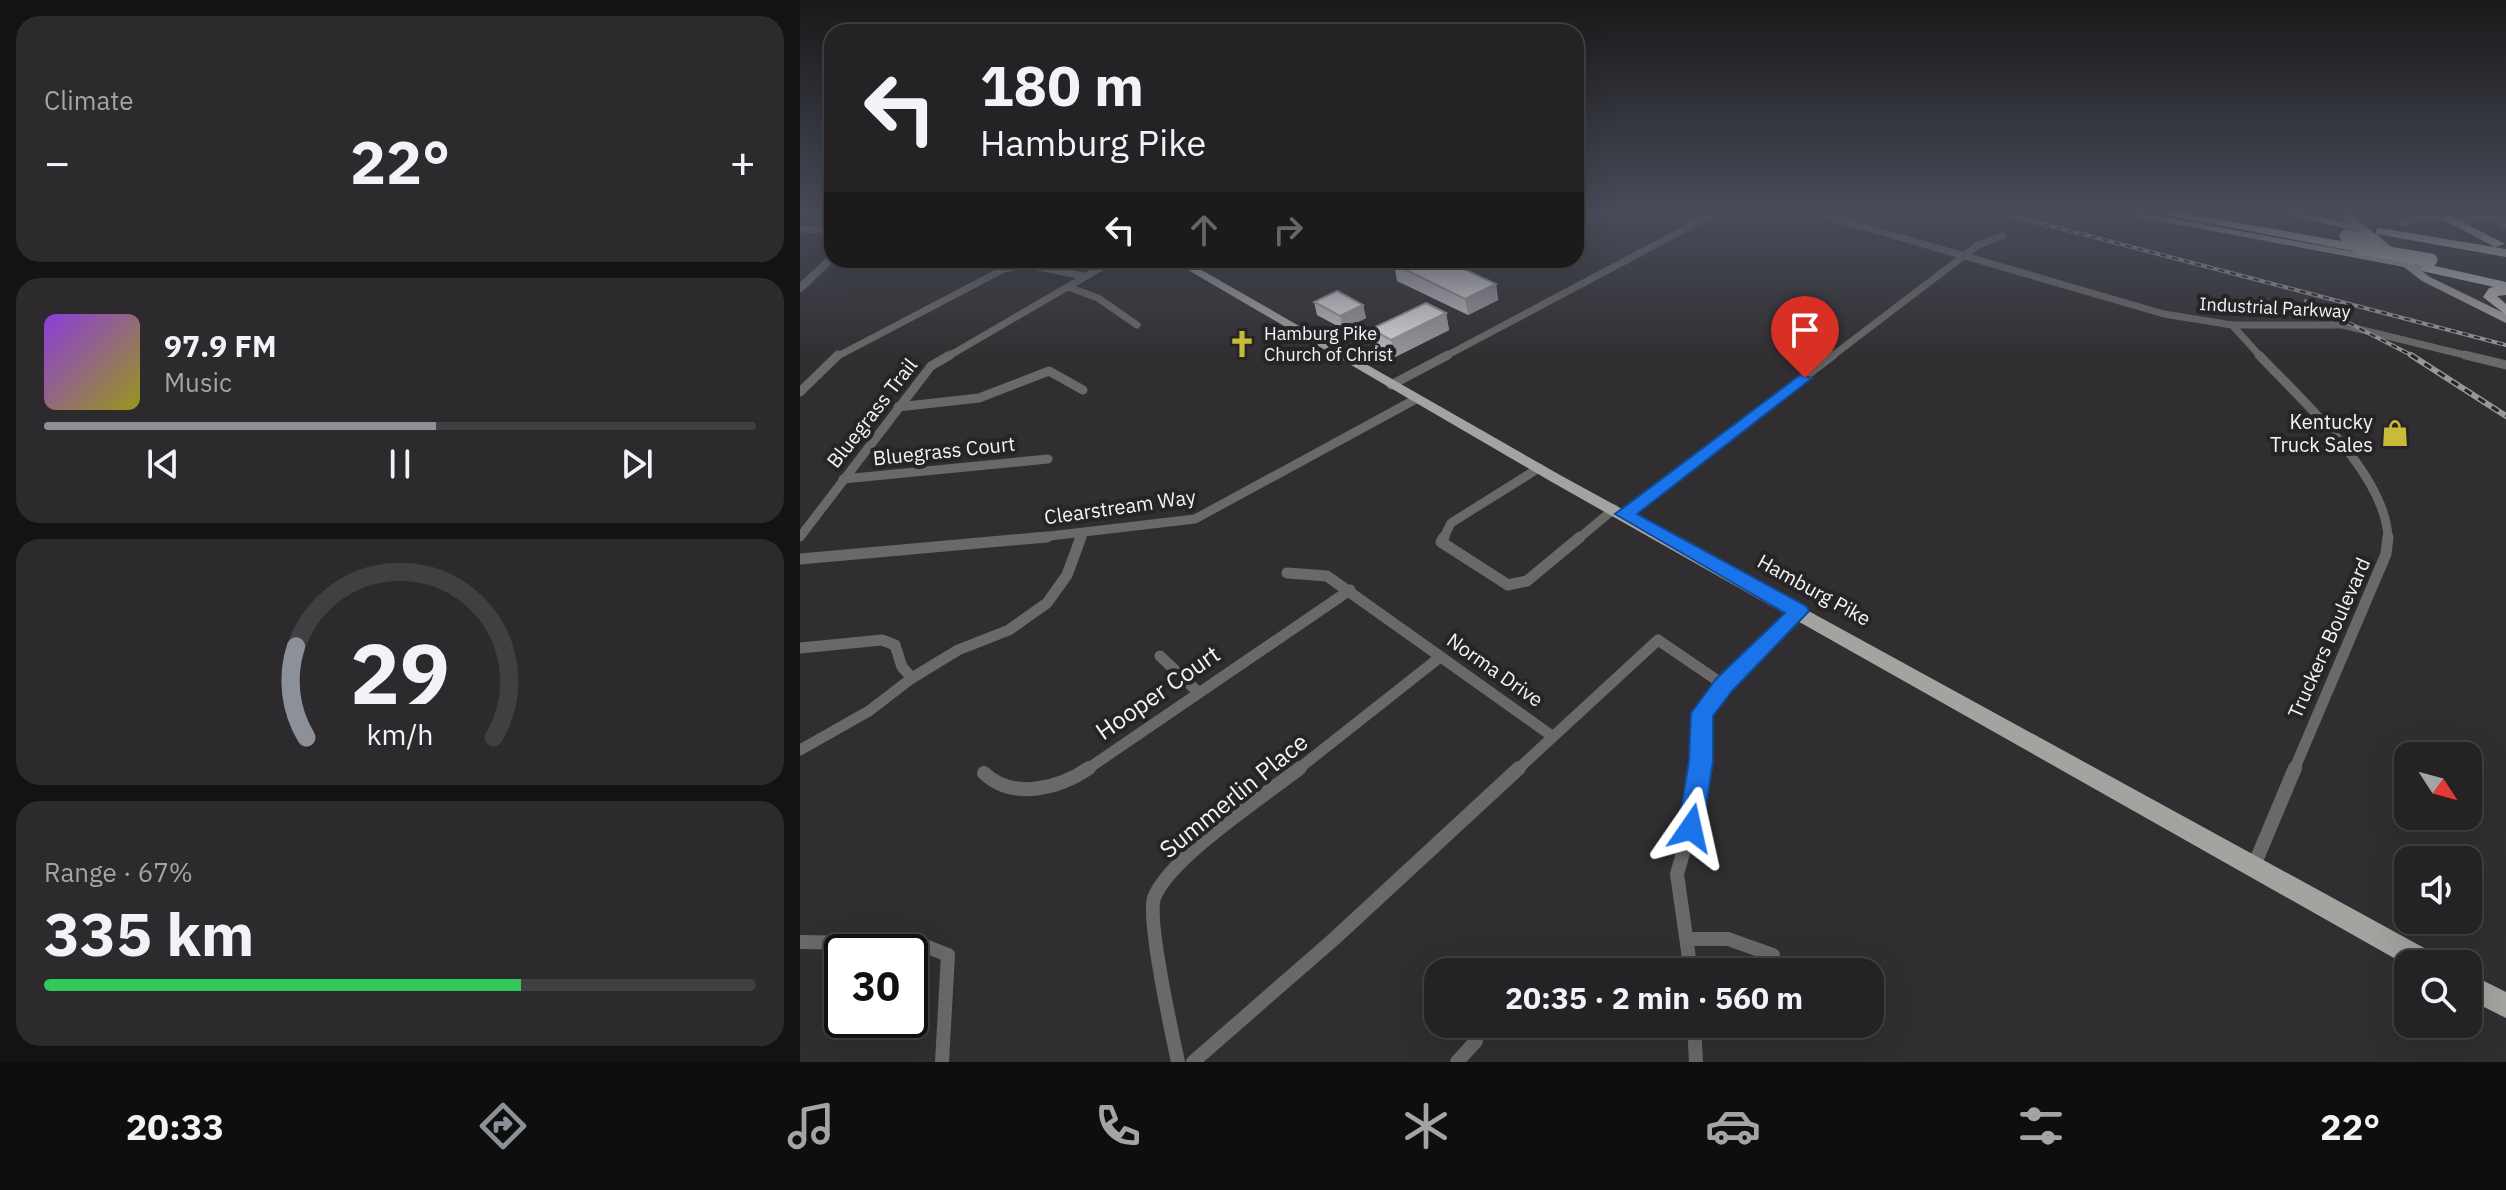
<!DOCTYPE html>
<meta charset="utf-8">
<style>
:root{--surface:#242224;--page:#2c2a2c;--text:#f1f3f6;--muted:#a3a4a6;--line:#413f41;--accent:#8c9099}
body{margin:0;font-family:"IBM Plex Sans",sans-serif;background:var(--page);color:var(--text);height:100vh;display:flex;flex-direction:column;font-size:30px;white-space:nowrap}
*{box-sizing:border-box;margin:0}
p{font-size:26px;color:var(--muted)}
.icon{flex:none;width:44px;height:44px;fill:none;stroke:currentColor;stroke-width:2;stroke-linecap:round;stroke-linejoin:round}
.map{position:relative;flex:1;overflow:hidden}
.sheet{display:flex;flex-direction:column;gap:16px;padding:16px;background:#141314;width:800px}
.sheet>*{flex:none}
.top-card{position:absolute;left:24px;top:24px;width:760px;height:244px;border-radius:24px;box-shadow:0 8px 32px #0002,0 0 0 2px var(--line);background:#242224;color:var(--text);overflow:hidden}
.needle{width:52px;rotate:126deg}
.controls{position:absolute;left:1594px;top:742px;display:grid;gap:16px}
.controls a{display:grid;place-items:center;width:88px;height:88px;border-radius:16px;background:var(--surface);box-shadow:0 8px 32px #0002,0 0 0 2px var(--line);font-size:40px}
.speed{position:absolute;left:24px;top:934px;display:flex;gap:16px;font-size:40px;font-weight:700;text-align:center}
.speed>*{display:grid;place-content:center;width:104px;height:104px;border-radius:50%;background:var(--surface);box-shadow:0 8px 32px #0002,0 0 0 2px var(--line);line-height:1}
.speed .limit{border:4px solid #111;border-radius:12px;background:#fff;color:#111}
.pin{position:absolute;display:grid;place-items:center;width:68px;height:68px;color:#fff;margin:-82px -34px;border-radius:50% 50% 50% 0;rotate:-45deg;box-shadow:0 0 8px #0007}
.pin .icon{rotate:45deg}
.me{position:absolute;width:88px;margin:-44px;rotate:11deg;stroke-linejoin:round;filter:drop-shadow(0 0 6px #0008)}
.turn{display:flex;align-items:center;gap:28px;height:168px;padding:0 24px;font-size:36px}
.turn .icon{width:104px;height:104px;stroke-width:2.5}
.turn b{display:block;font-size:56px;line-height:68px}
.lanes{display:flex;align-items:center;height:76px;padding:0 24px;background:#0003;justify-content:center;gap:40px;direction:ltr}
.lanes .off{opacity:.35}
.big{font-size:60px;font-weight:800;line-height:1.1}
.sheet .card{flex:1;display:flex;flex-direction:column;justify-content:center;gap:12px;min-width:0;padding:0 28px;border-radius:24px;background:var(--page)}
.sheet .dial{align-items:center;gap:0}
.dial svg{height:208px;overflow:visible;fill:none;stroke:var(--line);stroke-width:7;stroke-linecap:round;text-anchor:middle}
.dial text{fill:var(--text);stroke:none}
.song{display:flex;align-items:center;gap:24px}
.cover{width:96px;height:96px;border-radius:12px;background:linear-gradient(135deg,hsl(270 70% 55%),hsl(60 70% 35%))}
.played{height:8px;border-radius:4px;background:linear-gradient(90deg,var(--accent) 55%,var(--line) 55%)}
.keys{display:flex;justify-content:space-around;direction:ltr}
.heat{display:flex;justify-content:space-between;align-items:center;font-size:44px;direction:ltr}
.charge{height:12px;border-radius:6px;background:linear-gradient(90deg,#34c759 67%,var(--line) 0)}
.trip{position:absolute;left:624px;top:958px;width:460px;height:80px;border-radius:24px;background:var(--surface);box-shadow:0 8px 32px #0002,0 0 0 2px var(--line);font-weight:800;line-height:80px;text-align:center}
.dock{display:flex;height:128px;justify-content:space-around;align-items:center;background:#0e0e0e;color:var(--muted)}
.dock .icon{width:56px;height:56px}
.dock .current{color:var(--accent)}
.dock b{font-size:36px;color:var(--text)}
main{display:flex;flex:1;min-height:0}
.map>svg:first-child{display:block}
</style>
<main>
<section class="sheet">
<div class="card"><p>Climate</p>
<div class="heat"><a>−</a><b class="big">22°</b><a>+</a></div>
</div>
<div class="card">
<div class="song"><i class="cover"></i><div><b>97.9 FM</b><p>Music</p></div></div>
<div class="played"></div>
<div class="keys"><svg class="icon" aria-label="previous" viewBox="0 0 24 24"><path d="M18 5L8 12l10 7zM5 5v14"/></svg><svg class="icon" aria-label="pause" viewBox="0 0 24 24"><path d="M8 5v14M16 5v14"/></svg><svg class="icon" aria-label="next" viewBox="0 0 24 24"><path d="M6 5l10 7-10 7zM19 5v14"/></svg></div>
</div>
<div class="card dial"><svg viewBox="0 0 100 80">
<path d="M14 69A42 42 0 1 1 86 69"/>
<path d="M14 69A42 42 0 0 1 10 34" stroke="#8c9099"/>
<text x="50" y="56" font-size="32" font-weight="700">29</text>
<text x="50" y="72" font-size="11">km/h</text>
</svg></div>
<div class="card"><p>Range · 67%</p><b class="big">335 km</b><div class="charge"></div></div>
</section>
<div class="map">
<svg width="1706" height="1062" viewBox="0 0 1706 1062">
<rect width="100%" height="100%" fill="#302e30"/>
<g fill="none" stroke-linecap="round" stroke-linejoin="round">
<g stroke="#696968" stroke-width="7">
<path d="M 1013,212 L 1364,314 L 1432,325 L 1542,325 L 1673,357"/>
<path d="M 1694,217 L 1706,225"/>
<path d="M 1604,224 L 1611,218 L 1646,217"/>
<path d="M 0,229 L 32,230"/>
<path d="M 268,287 L 298,298 L 337,325"/>
<path d="M 1432,325 L 1461,357"/>
<path d="M 36,357 L 204,269 L 228,265 L 283,276"/>
<path d="M 147,357 L 314,260"/>
<path d="M 644,357 L 917,212"/>
<path d="M 1031,357 L 1178,245 L 1203,236"/>
</g>
<g stroke="#696968" stroke-width="9">
<path d="M 1459,355 C 1501,400 1587,475 1588,539"/>
<path d="M 1665,355 L 1706,365"/>
<path d="M 591,385 L 648,355"/>
<path d="M 0,392 L 38,355"/>
<path d="M 98,407 L 179,398 L 249,371 L 283,390"/>
<path d="M 43,479 L 248,459"/>
<path d="M 824,514 L 1033,355"/>
<path d="M 0,537 L 131,366 L 150,355"/>
<path d="M 224,539 L 395,519 L 616,399"/>
<path d="M 280,539 L 282,534"/>
<path d="M 643,539 L 651,523 L 739,468"/>
<path d="M 778,539 L 814,509"/>
</g>
<g stroke="#696968" stroke-width="11">
<path d="M 644,537 L 641,542 L 708,585 L 727,581 L 780,537"/>
<path d="M 0,559 L 247,537"/>
<path d="M 487,573 L 527,576 L 752,736"/>
<path d="M 0,648 L 82,640 L 95,645 L 102,667 L 112,678 L 69,711 L 0,750"/>
<path d="M 360,656 L 397,691"/>
<path d="M 112,678 L 158,650 L 209,630 L 247,603 L 267,575 L 281,537"/>
<path d="M 286,770 L 550,590"/>
<path d="M 497,770 L 639,658"/>
<path d="M 717,770 L 858,640 L 924,685"/>
<path d="M 898,770 L 902,713 L 924,685 L 999,611"/>
<path d="M 1494,770 L 1586,554 L 1588,537"/>
</g>
<g stroke="#696968" stroke-width="14">
<path d="M 184,773 C 213,801 260,788 289,768"/>
<path d="M 1453,868 L 1495,768"/>
<path d="M 887,939 L 928,939 L 973,955"/>
<path d="M 0,942 L 120,944 L 148,955 L 142,1062"/>
<path d="M 891,972 L 877,874 L 895,812 L 898,768"/>
<path d="M 894,1024 L 896,1062"/>
<path d="M 378,1062 C 372,1034 347,920 354,898 C 368,859 464,796 500,768"/>
<path d="M 393,1062 L 534,939 L 719,768"/>
<path d="M 657,1062 L 676,1041"/>
</g>
<g stroke="#696968" stroke-width="8">
<path d="M 1646,217 L 1706,218"/>
<path d="M 0,288 L 32,258"/>
</g>
<g fill="#a3a3a0" fill-rule="evenodd">
<path d="M 1312,212 L 1336,212 L 1594,259 L 1559,231 L 1472,212 L 1495,212 L 1548,223 L 1536,212 L 1548,212 L 1611,262 L 1630,266 L 1630,270 L 1622,271 L 1630,277 L 1706,314 L 1706,323 L 1622,281 L 1604,267 Z"/>
<path d="M 371,260 L 384,260 L 760,475 L 1637,955 L 1640,964 L 1608,964 L 1608,966 L 750,481 Z"/>
<path d="M 1668,973 L 1706,992 L 1706,1018 L 1668,999 Z"/>
</g>
<g fill="#bab9b6" fill-rule="evenodd">
<path d="M 1351,212 L 1377,212 L 1558,244 L 1564,248 L 1558,252 Z"/>
<path d="M 1642,215 L 1650,215 L 1705,244 L 1695,247 L 1642,219 Z"/>
<path d="M 1580,228 L 1706,249 L 1706,257 L 1576,234 L 1576,230 Z"/>
<path d="M 1626,264 L 1706,282 L 1706,295 L 1697,296 L 1706,304 L 1706,315 L 1683,297 L 1689,288 L 1694,287 L 1622,271 L 1622,265 Z"/>
</g>
<g stroke="#999799" stroke-width="4">
<g id="rail-far1">
<path d="M 1198,212 L 1706,345"/>
<path d="M 1506,301 L 1615,357"/>
</g>
</g>
<g stroke="#999799" stroke-width="6">
<path id="rail" d="M 1611,355 L 1706,416"/>
</g>
<use href="#rail-far1" stroke="#262426" stroke-width="2" stroke-dasharray="6" stroke-linecap="butt"/>
<use href="#rail" stroke="#262426" stroke-width="3" stroke-dasharray="8" stroke-linecap="butt"/>
<g stroke="#bab9b6" stroke-width="13">
<path d="M 1546,236 L 1575,241"/>
<path d="M 1558,248 L 1631,260"/>
</g>
</g>
<g fill="#bbb9bb">
<path d="M 594,264 L 696,284 L 698,300 L 668,315 L 597,281 Z"/>
<path d="M 514,302 L 563,305 L 566,318 L 543,329 L 517,315 Z"/>
<path d="M 646,313 L 649,330 L 595,357 L 575,346 L 571,329 Z"/>
</g>
<g fill="#999699">
<path d="M 696,284 L 698,300 L 668,315 L 665,299 Z"/>
<path d="M 563,305 L 566,318 L 543,329 L 540,316 Z"/>
<path d="M 646,313 L 649,330 L 595,357 L 591,340 Z"/>
</g>
<g fill="#dad7da" stroke="#999699" stroke-width="2">
<path d="M 604,260 L 644,260 L 696,284 L 665,299 L 594,264 Z"/>
<path d="M 537,291 L 563,305 L 540,316 L 514,302 Z"/>
<path d="M 626,303 L 646,313 L 591,340 L 571,329 Z"/>
</g>
<linearGradient id="sky" x2="0" y2="1"><stop stop-color="#1a191a"/><stop offset="0.59" stop-color="#484c59"/><stop offset="1" stop-color="#484c59" stop-opacity="0"/></linearGradient>
<rect width="1706" height="361" fill="url(#sky)"/>
<path fill="#1a73e8" stroke="#114b97" stroke-width="2" d="M 1000,375 L 1012,378 L 837,514 L 1006,606 L 1009,611 L 932,691 L 913,716 L 913,761 L 903,828 L 899,836 L 891,839 L 882,836 L 878,828 L 889,761 L 891,713 L 916,679 L 985,613 L 815,514 Z"/>
<defs>
<g id="church-bare" transform="scale(2.16)"><path d="M-1.2-6h2.4v3.5h3.3v2.4h-3.3V6h-2.4V-.1h-3.3v-2.4h3.3Z" fill="#c9bb3a" stroke="#262426" stroke-width="2.5" paint-order="stroke"/></g>
<g id="shop-bare" transform="scale(2.16)"><path d="M-5-2.5h2.3a2.7 3.5 0 0 1 5.4 0H5L5.5 6h-11ZM-1.5-2.5h3a1.5 2.3 0 0 0-3 0Z" fill="#c9bb3a" stroke="#262426" stroke-width="2.5" paint-order="stroke"/></g>
</defs>
<g fill-rule="evenodd">
<use href="#church-bare" x="442" y="344"/>
<use href="#shop-bare" x="1595" y="433"/>
</g>
<g text-anchor="middle" stroke-width="8" stroke-linejoin="round" paint-order="stroke">
<g font-size="18" fill="#f6f4f6" stroke="#262426">
<text transform="translate(1475 308) rotate(3)" y="6">Industrial Parkway</text>
</g>
<g font-size="18" fill="#f6f4f6" stroke="#262426" text-anchor="start">
<text x="464" y="340">Hamburg Pike<tspan x="464" dy="21">Church of Christ</tspan></text>
</g>
<g font-size="20" fill="#f6f4f6" stroke="#262426">
<text transform="translate(72 413) rotate(-52)" y="7">Bluegrass Trail</text>
<text transform="translate(144 451) rotate(-6)" y="7">Bluegrass Court</text>
<text transform="translate(320 507) rotate(-8)" y="7">Clearstream Way</text>
<text transform="translate(1014 590) rotate(29)" y="7">Hamburg Pike</text>
<text transform="translate(1529 638) rotate(-66)" y="7">Truckers Boulevard</text>
<text transform="translate(695 670) rotate(35)" y="7">Norma Drive</text>
</g>
<g font-size="20" fill="#f6f4f6" stroke="#262426" text-anchor="end">
<text x="1573" y="429">Kentucky<tspan x="1573" dy="23">Truck Sales</tspan></text>
</g>
<g font-size="24" fill="#f6f4f6" stroke="#262426">
<text transform="translate(358 693) rotate(-35)" y="8">Hooper Court</text>
<text transform="translate(434 796) rotate(-39)" y="8">Summerlin Place</text>
</g>
</g>
</svg>
<div class="controls">
<a><svg class="needle" viewBox="-14 -14 28 28"><path d="M0-13l5 13h-10z" fill="#e53935"/><path d="M0 13l5-13h-10z" fill="#a3a4a6"/></svg></a>
<a><svg class="icon" aria-label="sound" viewBox="0 0 24 24"><path d="M4 9h4l5-4v14l-5-4H4zM17 9q2 3 0 6"/></svg></a>
<a><svg class="icon" aria-label="search" viewBox="0 0 24 24"><circle cx="10" cy="10" r="6"/><path d="M15 15l6 6"/></svg></a>
</div>
<div class="speed"><div class="limit">30</div></div>
<div class="pin" style="left:1005px;top:378px;background:#d93025"><svg class="icon" aria-label="arrive" viewBox="0 0 24 24"><path d="M6 21V4h12l-3 4 3 4H6"/></svg></div>
<svg class="me" style="left:891px;top:828px" viewBox="-20 -20 40 40"><path d="M0-17L14 15 0 8-14 15z" fill="#1a73e8" stroke="#fff" stroke-width="4"/></svg>
<div class="trip">20:35 · 2 min · 560 m</div>
<div class="top-card">
<div class="turn"><svg class="icon" aria-label="left" viewBox="0 0 24 24"><path d="M17 20v-9H6M10 6l-5 5 5 5"/></svg><div><b>180 m</b>Hamburg Pike</div></div>
<div class="lanes"><svg class="icon" aria-label="left" viewBox="0 0 24 24"><path d="M17 20v-9H6M10 6l-5 5 5 5"/></svg><svg class="icon off" aria-label="ahead" viewBox="0 0 24 24"><path d="M12 20V5M6 11l6-6 6 6"/></svg><svg class="icon off" aria-label="right" viewBox="0 0 24 24"><path d="M7 20v-9h11M14 6l5 5-5 5"/></svg></div>
</div>
</div>
</main>
<nav class="dock">
<b>20:33</b>
<svg class="icon current" aria-label="directions" viewBox="0 0 24 24"><path d="M12 3l9 9-9 9-9-9zM9 14v-3h6M13 9l2 2-2 2"/></svg>
<svg class="icon" aria-label="music" viewBox="0 0 24 24"><path d="M9 18V5l10-2v13"/><circle cx="6" cy="18" r="3"/><circle cx="16" cy="16" r="3"/></svg>
<svg class="icon" aria-label="phone" viewBox="0 0 24 24"><path d="M5 4h4l2 5-3 2q2 4 5 5l2-3 5 2v4C11 20 4 13 5 4z"/></svg>
<svg class="icon" aria-label="climate" viewBox="0 0 24 24"><path d="M12 3v18M4 7l16 10M4 17L20 7"/></svg>
<svg class="icon" aria-label="car" viewBox="0 0 24 24"><path d="M5 17H2v-5l4-1 3-4h7l3 4 3 1v5h-3M9 17h6M6 11h13"/><circle cx="7" cy="17" r="2"/><circle cx="17" cy="17" r="2"/></svg>
<svg class="icon" aria-label="filters" viewBox="0 0 24 24"><path d="M4 7h16M4 17h16"/><circle cx="9" cy="7" r="2"/><circle cx="15" cy="17" r="2"/></svg>
<b>22°</b>
</nav>
